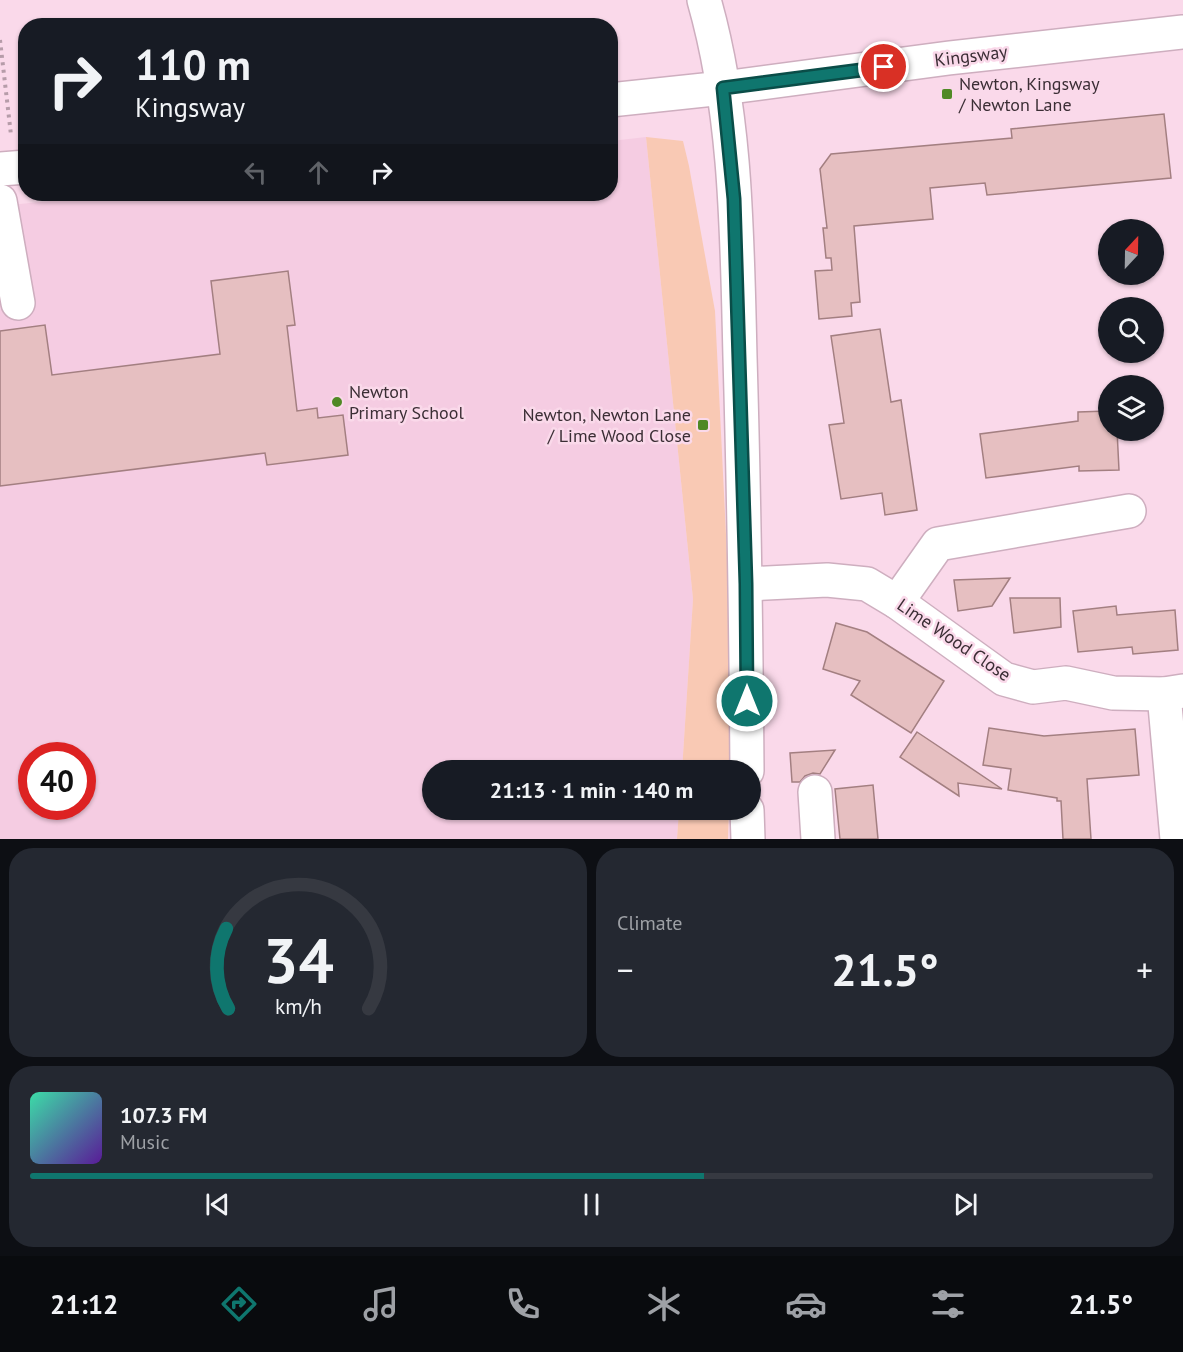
<!DOCTYPE html>
<meta charset="utf-8">
<style>
:root{--surface:#171b24;--page:#242831;--text:#f1f3f6;--muted:#9ea1a6;--line:#363941;--accent:#0f766e}
body{margin:0;font-family:"PT Sans",sans-serif;background:var(--page);color:var(--text);height:100vh;display:flex;flex-direction:column;font-size:22px;white-space:nowrap}
*{box-sizing:border-box;margin:0}
p{font-size:20px;color:var(--muted)}
.icon{flex:none;width:33px;height:33px;fill:none;stroke:currentColor;stroke-width:2;stroke-linecap:round;stroke-linejoin:round}
.map{position:relative;height:839px;overflow:hidden}
.details{display:flex;flex-direction:column;gap:9px;padding:9px;background:#0d0f14;flex:1}
.details>*{flex:none}
.banner{position:absolute;left:18px;top:18px;width:600px;height:183px;border-radius:24px;box-shadow:0 2px 4px #0004;background:#171b24;color:var(--text);overflow:hidden}
.needle{width:39px;rotate:22deg}
.fabs{position:absolute;left:1098px;top:219px;display:grid;gap:12px}
.fabs a{display:grid;place-items:center;width:66px;height:66px;border-radius:50%;background:var(--surface);box-shadow:0 2px 4px #0004;font-size:30px}
.speed{position:absolute;left:18px;top:742px;display:flex;gap:12px;font-size:30px;font-weight:700;text-align:center}
.speed>*{display:grid;place-content:center;width:78px;height:78px;border-radius:50%;background:var(--surface);box-shadow:0 2px 4px #0004;line-height:1}
.speed .limit{border:9px solid #d22;background:#fff;color:#111}
.pin{position:absolute;display:grid;place-items:center;width:51px;height:51px;color:#fff;margin:-26px;border:3px solid #fff;border-radius:50%;box-shadow:0 2px 6px #0007}
.me{position:absolute;width:66px;margin:-33px;rotate:0deg;stroke-linejoin:round;filter:drop-shadow(0 0 4px #0008)}
.turn{display:flex;align-items:center;gap:21px;height:126px;padding:0 18px;font-size:27px}
.turn .icon{width:78px;height:78px;stroke-width:2.5}
.turn b{display:block;font-size:42px;line-height:51px}
.lanes{display:flex;align-items:center;height:57px;padding:0 18px;background:#0003;justify-content:center;gap:30px;direction:ltr}
.lanes .off{opacity:.35}
.big{font-size:45px;font-weight:700;line-height:1.1}
.details .tile{flex:1;display:flex;flex-direction:column;justify-content:center;gap:9px;min-width:0;padding:0 21px;border-radius:24px;background:var(--page)}
.details .dial{align-items:center;gap:0}
.dial svg{height:156px;overflow:visible;fill:none;stroke:var(--line);stroke-width:7;stroke-linecap:round;text-anchor:middle}
.dial text{fill:var(--text);stroke:none}
.song{display:flex;align-items:center;gap:18px}
.cover{width:72px;height:72px;border-radius:9px;background:linear-gradient(135deg,hsl(160 70% 55%),hsl(270 70% 35%))}
.played{height:6px;border-radius:3px;background:linear-gradient(90deg,var(--accent) 60%,var(--line) 60%)}
.keys{display:flex;justify-content:space-around;direction:ltr}
.heat{display:flex;justify-content:space-between;align-items:center;font-size:33px;direction:ltr}
.details .tiles{flex:1;display:grid;gap:9px;grid-template-columns:1fr 1fr}
.tile:last-child{grid-column:span 2}
.trip{position:absolute;left:422px;top:760px;width:339px;height:60px;border-radius:30px;background:var(--surface);box-shadow:0 2px 4px #0004;font-weight:700;line-height:60px;text-align:center}
.dock{display:flex;height:96px;justify-content:space-around;align-items:center;background:#090b0e;color:var(--muted)}
.dock .icon{width:42px;height:42px}
.dock .on{color:var(--accent)}
.dock b{font-size:27px;color:var(--text)}
.map>svg:first-child{display:block}
</style>
<div class="map">
<svg width="1183" height="839" viewBox="0 0 1183 839">
<rect width="100%" height="100%" fill="#fad9ea"/>
<path fill="#f5cce2" fill-rule="evenodd" d="M 646,137 L 693,599 L 682,771 L 432,771 L 432,810 L 679,810 L 677,839 L 0,839 L 0,206 L 119,194 L 610,194 L 611,141 ZM 32,756 L 82,756 L 82,807 L 32,807 Z"/>
<g fill="#f9c9b4">
<path d="M 646,137 L 683,141 L 689,166 L 715,311 L 731,636 L 729,771 L 682,771 L 693,599 Z"/>
<path d="M 679,810 L 729,810 L 728,839 L 677,839 Z"/>
</g>
<g fill="#e6bfc1" stroke="#a37f81" stroke-width="1.5">
<path d="M 1164,114 L 1171,178 L 987,195 L 985,183 L 930,188 L 933,219 L 854,226 L 860,302 L 851,303 L 852,316 L 819,319 L 815,271 L 832,270 L 831,258 L 826,258 L 823,228 L 827,228 L 820,169 L 831,154 L 1012,138 L 1011,129 Z"/>
<path d="M 288,271 L 295,325 L 287,326 L 297,411 L 317,408 L 318,418 L 343,415 L 348,455 L 267,465 L 265,453 L 0,486 L 0,331 L 45,325 L 52,375 L 220,354 L 211,281 Z"/>
<path d="M 880,329 L 891,402 L 901,400 L 917,510 L 885,515 L 882,493 L 841,499 L 829,425 L 844,423 L 831,336 Z"/>
<path d="M 1108,411 L 1108,430 L 1117,430 L 1119,470 L 1079,471 L 1079,466 L 986,478 L 980,434 L 1078,421 L 1078,412 Z"/>
<path d="M 1010,578 L 992,606 L 958,611 L 954,580 Z"/>
<path d="M 1010,598 L 1060,598 L 1061,627 L 1014,633 Z"/>
<path d="M 1116,606 L 1117,615 L 1175,610 L 1178,650 L 1133,654 L 1132,647 L 1078,652 L 1073,611 Z"/>
<path d="M 836,623 L 867,632 L 944,681 L 911,733 L 851,695 L 860,681 L 823,669 Z"/>
<path d="M 989,728 L 1044,736 L 1135,729 L 1139,775 L 1087,779 L 1091,839 L 1063,839 L 1061,801 L 1057,801 L 1057,798 L 1008,790 L 1011,769 L 983,765 Z"/>
<path d="M 917,732 L 941,748 L 1002,789 L 958,783 L 959,796 L 924,773 L 900,757 Z"/>
<path d="M 835,750 L 820,774 L 813,773 L 805,776 L 800,782 L 792,782 L 790,753 Z"/>
<path d="M 873,785 L 878,839 L 840,839 L 835,789 Z"/>
</g>
<g fill="none" stroke-linecap="round" stroke-linejoin="round">
<g stroke="#ceaebf" stroke-width="36">
<g id="minor">
<path d="M 704,0 C 737,115 737,238 740,357 C 744,495 746,633 747,771"/>
<path d="M 610,100 L 723,88 L 949,58 L 1183,32"/>
<path d="M 0,169 L 26,167"/>
<path d="M 0,201 L 18,303"/>
<path d="M 746,584 L 827,580 L 867,584 L 897,602 L 1004,679 L 1033,687 L 1066,683 L 1113,693 L 1164,694 L 1183,691"/>
<path d="M 897,602 L 938,544 L 1129,511"/>
<path d="M 1164,694 L 1177,839"/>
<path d="M 815,792 L 818,839"/>
<path d="M 747,810 L 748,839"/>
</g>
</g>
<path stroke="#b69ca9" stroke-width="4" stroke-dasharray="3 4.5" stroke-linecap="butt" d="M 0,40 L 11,135"/>
<use href="#minor" stroke="#fff" stroke-width="33"/>
</g>
<g fill="none" stroke-linecap="round" stroke-linejoin="round">
<g stroke="#0a4d48" stroke-width="15">
<path id="route" d="M 747,701 L 746,584 L 734,199 L 723,88 L 884,67"/>
</g>
<use href="#route" stroke="#0f766e" stroke-width="10"/>
</g>
<g fill="#508925" stroke="#fad9ea" stroke-width="2">
<rect x="941" y="88" width="12" height="12" rx="3"/>
<circle cx="337" cy="402" r="6"/>
<rect x="697" y="419" width="12" height="12" rx="3"/>
</g>
<g text-anchor="middle" stroke-width="5" stroke-linejoin="round" paint-order="stroke">
<g font-size="18" fill="#3b2e35" stroke="#fad9ea">
<text transform="translate(971 56) rotate(-7)" y="6">Kingsway</text>
<text transform="translate(954 640) rotate(34)" y="6">Lime Wood Close</text>
</g>
<g font-size="18" fill="#3b2e35" stroke="#fad9ea" text-anchor="start">
<text x="959" y="90">Newton, Kingsway<tspan x="959" dy="21">/ Newton Lane</tspan></text>
<text x="349" y="398">Newton<tspan x="349" dy="21">Primary School</tspan></text>
<text x="691" y="421" text-anchor="end">Newton, Newton Lane<tspan x="691" dy="21">/ Lime Wood Close</tspan></text>
</g>
</g>
</svg>
<div class="fabs">
<a><svg class="needle" viewBox="-14 -14 28 28"><path d="M0-13l5 13h-10z" fill="#e53935"/><path d="M0 13l5-13h-10z" fill="#9ea1a6"/></svg></a>
<a><svg class="icon" aria-label="search" viewBox="0 0 24 24"><circle cx="10" cy="10" r="6"/><path d="M15 15l6 6"/></svg></a>
<a><svg class="icon" aria-label="layers" viewBox="0 0 24 24"><path d="M12 4l9 5-9 5-9-5zM3 14l9 5 9-5"/></svg></a>
</div>
<div class="speed"><div class="limit">40</div></div>
<div class="pin" style="left:884px;top:67px;background:#d93025"><svg class="icon" aria-label="arrive" viewBox="0 0 24 24"><path d="M6 21V4h12l-3 4 3 4H6"/></svg></div>
<svg class="me" style="left:747px;top:701px" viewBox="-20 -20 40 40"><circle r="17" fill="#0f766e" stroke="#fff" stroke-width="3"/><path d="M0-11L8 9 0 5-8 9z" fill="#fff"/></svg>
<div class="trip">21:13 · 1 min · 140 m</div>
<div class="banner">
<div class="turn"><svg class="icon" aria-label="right" viewBox="0 0 24 24"><path d="M7 20v-9h11M14 6l5 5-5 5"/></svg><div><b>110 m</b>Kingsway</div></div>
<div class="lanes"><svg class="icon off" aria-label="left" viewBox="0 0 24 24"><path d="M17 20v-9H6M10 6l-5 5 5 5"/></svg><svg class="icon off" aria-label="ahead" viewBox="0 0 24 24"><path d="M12 20V5M6 11l6-6 6 6"/></svg><svg class="icon" aria-label="right" viewBox="0 0 24 24"><path d="M7 20v-9h11M14 6l5 5-5 5"/></svg></div>
</div>
</div>
<section class="details">
<div class="tiles">
<div class="tile dial"><svg viewBox="0 0 100 80">
<path d="M14 69A42 42 0 1 1 86 69"/>
<path d="M14 69A42 42 0 0 1 13 28" stroke="#0f766e"/>
<text x="50" y="56" font-size="32" font-weight="700">34</text>
<text x="50" y="72" font-size="11">km/h</text>
</svg></div>
<div class="tile"><p>Climate</p>
<div class="heat"><a>−</a><b class="big">21.5°</b><a>+</a></div>
</div>
<div class="tile">
<div class="song"><i class="cover"></i><div><b>107.3 FM</b><p>Music</p></div></div>
<div class="played"></div>
<div class="keys"><svg class="icon" aria-label="previous" viewBox="0 0 24 24"><path d="M18 5L8 12l10 7zM5 5v14"/></svg><svg class="icon" aria-label="pause" viewBox="0 0 24 24"><path d="M8 5v14M16 5v14"/></svg><svg class="icon" aria-label="next" viewBox="0 0 24 24"><path d="M6 5l10 7-10 7zM19 5v14"/></svg></div>
</div>
</div>
</section>
<nav class="dock">
<b>21:12</b>
<svg class="icon on" aria-label="directions" viewBox="0 0 24 24"><path d="M12 3l9 9-9 9-9-9zM9 14v-3h6M13 9l2 2-2 2"/></svg>
<svg class="icon" aria-label="music" viewBox="0 0 24 24"><path d="M9 18V5l10-2v13"/><circle cx="6" cy="18" r="3"/><circle cx="16" cy="16" r="3"/></svg>
<svg class="icon" aria-label="phone" viewBox="0 0 24 24"><path d="M5 4h4l2 5-3 2q2 4 5 5l2-3 5 2v4C11 20 4 13 5 4z"/></svg>
<svg class="icon" aria-label="climate" viewBox="0 0 24 24"><path d="M12 3v18M4 7l16 10M4 17L20 7"/></svg>
<svg class="icon" aria-label="car" viewBox="0 0 24 24"><path d="M5 17H2v-5l4-1 3-4h7l3 4 3 1v5h-3M9 17h6M6 11h13"/><circle cx="7" cy="17" r="2"/><circle cx="17" cy="17" r="2"/></svg>
<svg class="icon" aria-label="filters" viewBox="0 0 24 24"><path d="M4 7h16M4 17h16"/><circle cx="9" cy="7" r="2"/><circle cx="15" cy="17" r="2"/></svg>
<b>21.5°</b>
</nav>
